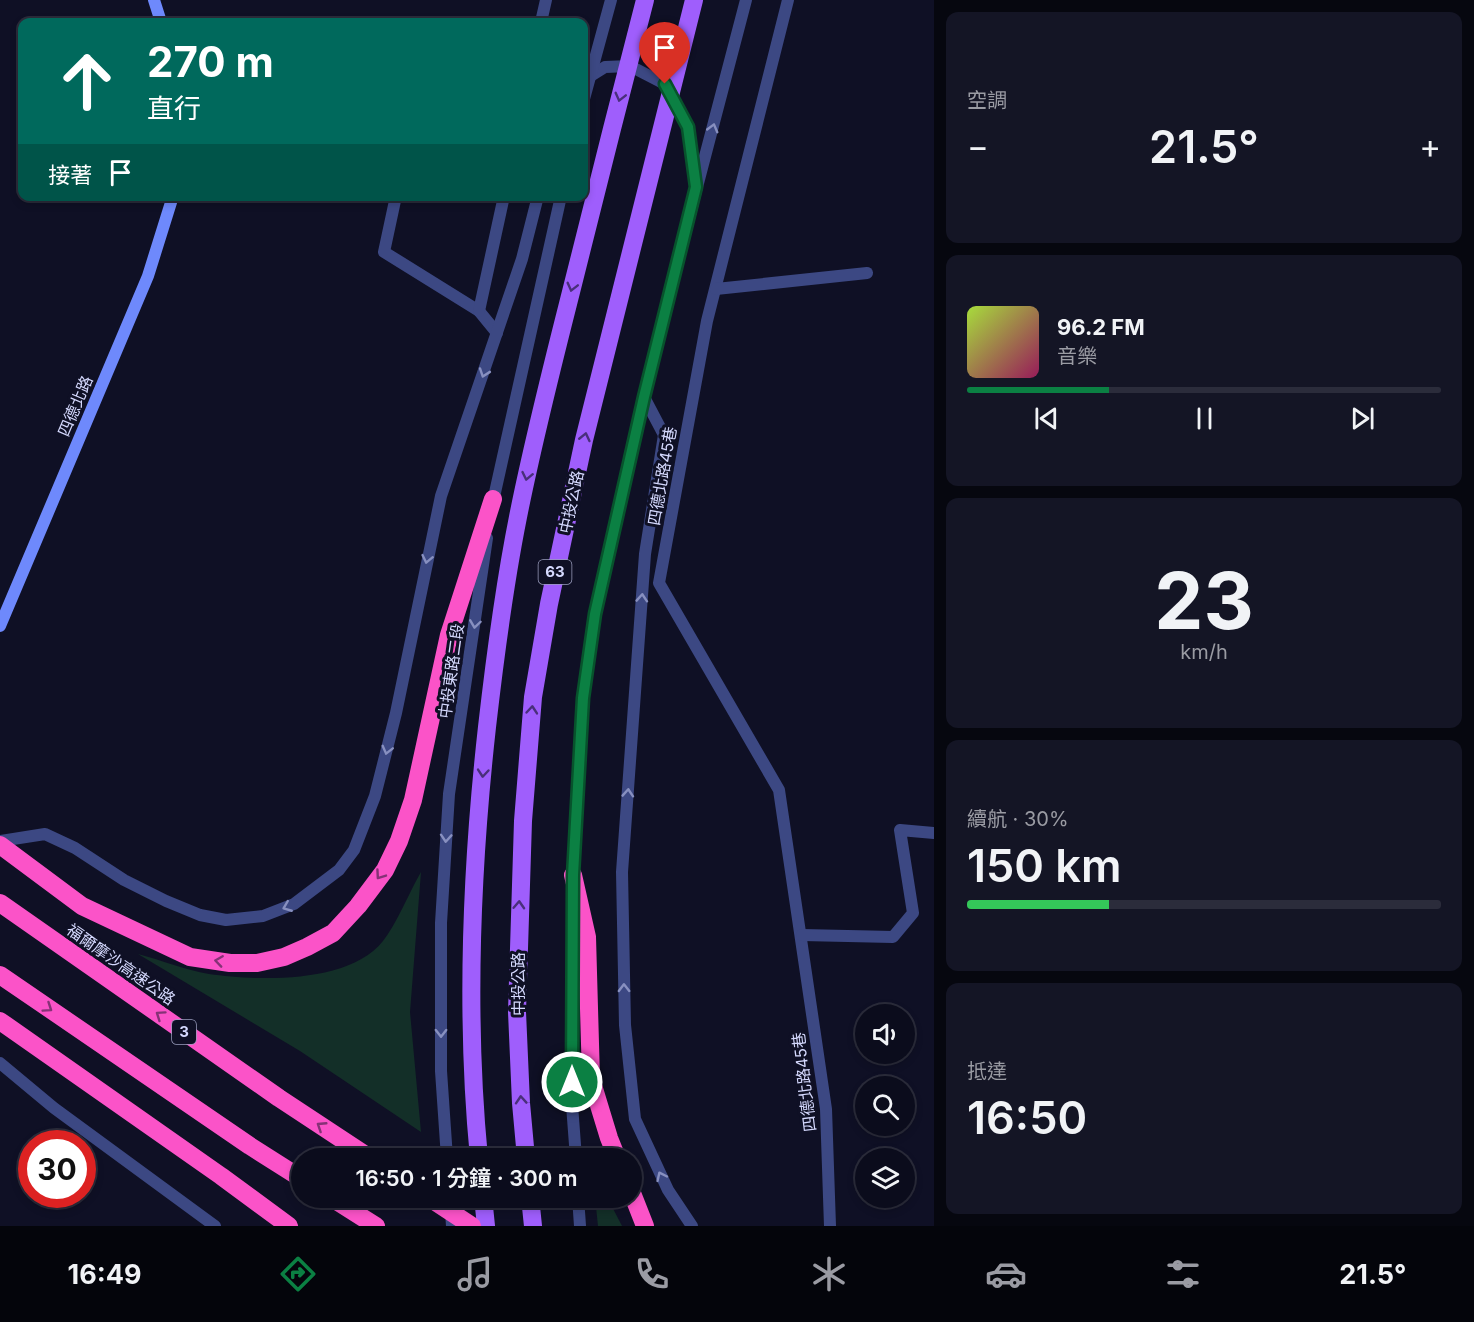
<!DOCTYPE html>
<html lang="zh-TW">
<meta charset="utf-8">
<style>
:root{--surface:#0b0c1c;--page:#141525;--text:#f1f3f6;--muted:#9a9ba3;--line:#2b2c3b;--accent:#0b8043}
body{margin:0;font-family:Inter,"Noto Sans TC",sans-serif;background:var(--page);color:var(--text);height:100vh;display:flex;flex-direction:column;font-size:22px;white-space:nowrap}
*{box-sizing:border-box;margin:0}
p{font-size:20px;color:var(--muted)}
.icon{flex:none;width:33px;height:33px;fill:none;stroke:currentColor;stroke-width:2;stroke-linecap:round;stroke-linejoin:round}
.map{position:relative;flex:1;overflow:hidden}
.sheet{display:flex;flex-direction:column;gap:12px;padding:12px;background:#06070f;width:540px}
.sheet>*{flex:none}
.top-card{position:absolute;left:18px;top:18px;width:570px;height:183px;border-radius:12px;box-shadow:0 3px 9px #0003,0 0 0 2px var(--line);background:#00695c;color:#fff;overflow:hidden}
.controls{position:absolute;left:855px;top:1004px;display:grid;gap:12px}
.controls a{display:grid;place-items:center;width:60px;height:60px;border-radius:50%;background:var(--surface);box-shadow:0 3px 9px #0003,0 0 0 2px var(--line);font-size:30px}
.speed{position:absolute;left:18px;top:1130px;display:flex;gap:12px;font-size:30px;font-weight:700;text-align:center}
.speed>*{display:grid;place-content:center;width:78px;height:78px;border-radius:50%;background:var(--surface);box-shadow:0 3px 9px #0003,0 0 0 2px var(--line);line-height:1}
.speed .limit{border:9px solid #d22;background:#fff;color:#111}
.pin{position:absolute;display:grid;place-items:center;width:51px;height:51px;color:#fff;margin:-62px -26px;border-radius:50% 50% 50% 0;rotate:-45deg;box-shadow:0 0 6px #0007}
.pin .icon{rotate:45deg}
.me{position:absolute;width:66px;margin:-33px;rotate:0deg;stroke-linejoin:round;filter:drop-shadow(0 0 4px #0008)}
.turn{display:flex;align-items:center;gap:21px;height:126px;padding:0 30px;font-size:27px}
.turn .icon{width:78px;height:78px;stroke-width:2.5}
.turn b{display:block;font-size:42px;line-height:51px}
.then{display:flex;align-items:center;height:57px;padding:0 30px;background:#0003;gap:12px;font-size:22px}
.big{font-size:45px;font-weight:600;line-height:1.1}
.sheet .card{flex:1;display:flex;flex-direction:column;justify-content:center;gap:9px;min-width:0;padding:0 21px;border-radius:12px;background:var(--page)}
.sheet .dial{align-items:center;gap:0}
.dial b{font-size:78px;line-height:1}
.song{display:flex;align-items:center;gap:18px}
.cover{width:72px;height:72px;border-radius:9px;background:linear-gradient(135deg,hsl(80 70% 55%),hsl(330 70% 35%))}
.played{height:6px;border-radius:3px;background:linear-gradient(90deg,var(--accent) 30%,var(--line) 30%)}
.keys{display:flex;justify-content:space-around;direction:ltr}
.heat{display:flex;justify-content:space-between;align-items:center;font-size:33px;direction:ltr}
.charge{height:9px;border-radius:4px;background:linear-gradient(90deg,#34c759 30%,var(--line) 0)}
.trip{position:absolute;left:291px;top:1148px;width:351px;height:60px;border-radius:30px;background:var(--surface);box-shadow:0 3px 9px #0003,0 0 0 2px var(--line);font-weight:600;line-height:60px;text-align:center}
.tabs{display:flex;height:96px;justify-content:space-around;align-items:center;background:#04050b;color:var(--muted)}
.tabs .icon{width:42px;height:42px}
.tabs .on{color:var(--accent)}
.tabs b{font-size:27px;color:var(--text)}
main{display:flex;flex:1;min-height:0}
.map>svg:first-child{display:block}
</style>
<main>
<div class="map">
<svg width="934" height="1226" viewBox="0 0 934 1226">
<rect width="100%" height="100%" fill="#0f1025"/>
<g fill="#132f28">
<path d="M 421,872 L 410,1012 L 421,1132 L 300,1051 L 138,954 C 161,960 185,970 209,974 C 258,981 349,984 383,941 C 396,925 410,891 421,872 Z"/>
<path d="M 595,1197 L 607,1197 L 622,1226 L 598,1226 Z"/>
</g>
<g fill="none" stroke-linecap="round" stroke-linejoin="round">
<g stroke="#3c4883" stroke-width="12">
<path d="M 788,0 L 707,321 L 659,583 L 779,790 L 826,1109 L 830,1226"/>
<path d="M 541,22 L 546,0"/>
<path d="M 396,196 L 384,252 L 479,311 L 497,333"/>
<path d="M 479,311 L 504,196"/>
<path d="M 644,397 L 664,435 L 645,554 L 622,872 L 625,1025 L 635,1119 L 668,1190 L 692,1226"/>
<path d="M 0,841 L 45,834 L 75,848 L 124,880 L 166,901 L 200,915 L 226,920 L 263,916 L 294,904 L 339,870 L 354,850 L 375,796 L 396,713 L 441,496 L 522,259 L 538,196"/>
<path d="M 802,935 L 893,937 L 913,913 L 900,830 L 934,833"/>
<path d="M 0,1063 L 54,1108 L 215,1226"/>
</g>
<g stroke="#3c4883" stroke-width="12">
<path d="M 589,77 L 605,67 L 630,66 L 665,84 L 688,127 L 696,180"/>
<path d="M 584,99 L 611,0"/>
<path d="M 716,289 L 867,273"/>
<path d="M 492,506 L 561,196"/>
<path d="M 573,881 L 583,698 L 595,614 L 644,397 L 697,187 L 746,0"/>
<path d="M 573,898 L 572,1105 L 576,1158"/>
<path d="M 447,1158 L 441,1071 L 441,923 L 449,794 L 487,538"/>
<path d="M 450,1197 L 452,1226"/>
<path d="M 578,1197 L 580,1226"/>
</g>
<g stroke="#6e89fc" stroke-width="12">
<path d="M 154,0 L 161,22"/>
<path d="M 0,626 L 148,276 L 173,196"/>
</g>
<g stroke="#9f5efc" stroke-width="18">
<path d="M 483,1197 L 486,1226"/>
<path d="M 530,1197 L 533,1226"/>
</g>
<g stroke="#fb53c8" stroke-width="18">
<path d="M 0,845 L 82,906 L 190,957 L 230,963 L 257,963 L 284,957 L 307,947 L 333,933 L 358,906 L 385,870 L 399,841 L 413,800 L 449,635 L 493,499"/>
<path d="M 573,875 L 587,937 L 591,1079 L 609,1138 L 617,1158"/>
<path d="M 0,903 L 279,1098 L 370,1158"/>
<path d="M 0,975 L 250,1146 L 302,1179"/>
<path d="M 0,1021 L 221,1176 L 289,1226"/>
<path d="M 632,1193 L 645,1226"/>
<path d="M 330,1197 L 376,1226"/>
</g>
<g stroke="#9f5efc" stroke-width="18">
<path d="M 479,1158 C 465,1014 471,871 487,727 C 495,657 504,587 518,517 C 533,441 552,367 571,292 C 595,195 620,97 645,0"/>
<path d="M 526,1158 L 521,1103 L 517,1012 L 523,821 L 533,697 L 549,604 L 584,440 L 694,0"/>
</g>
<path stroke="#fb53c8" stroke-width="18" d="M 428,1197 L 472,1226"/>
</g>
<defs><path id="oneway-chevron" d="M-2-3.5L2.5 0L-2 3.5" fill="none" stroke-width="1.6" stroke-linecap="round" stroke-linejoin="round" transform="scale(1.5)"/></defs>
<g stroke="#492f7b">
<use href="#oneway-chevron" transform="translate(620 97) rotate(104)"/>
<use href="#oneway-chevron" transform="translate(572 287) rotate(104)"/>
<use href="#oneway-chevron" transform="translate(585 437) rotate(-77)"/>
<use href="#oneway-chevron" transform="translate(527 476) rotate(102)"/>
<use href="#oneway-chevron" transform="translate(532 710) rotate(-85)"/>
<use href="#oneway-chevron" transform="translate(483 773) rotate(95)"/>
<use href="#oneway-chevron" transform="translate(519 905) rotate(-87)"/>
<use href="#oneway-chevron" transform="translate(521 1100) rotate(-94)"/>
</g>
<g stroke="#8890c0">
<use href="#oneway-chevron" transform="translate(713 128) rotate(-75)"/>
<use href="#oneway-chevron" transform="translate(484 373) rotate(109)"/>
<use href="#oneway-chevron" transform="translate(427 559) rotate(102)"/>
<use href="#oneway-chevron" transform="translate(642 598) rotate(-86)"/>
<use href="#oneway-chevron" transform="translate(475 624) rotate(98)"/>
<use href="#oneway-chevron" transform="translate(387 750) rotate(104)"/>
<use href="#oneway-chevron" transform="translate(628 793) rotate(-86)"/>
<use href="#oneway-chevron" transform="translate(446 838) rotate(94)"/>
<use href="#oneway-chevron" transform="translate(287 907) rotate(158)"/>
<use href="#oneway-chevron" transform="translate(624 988) rotate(-91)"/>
<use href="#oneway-chevron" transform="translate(441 1033) rotate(90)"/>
<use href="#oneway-chevron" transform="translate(661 1176) rotate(-115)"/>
</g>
<g stroke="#853276">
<use href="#oneway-chevron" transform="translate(380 875) rotate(125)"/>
<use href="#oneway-chevron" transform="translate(219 961) rotate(-172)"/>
<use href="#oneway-chevron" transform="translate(48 1008) rotate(34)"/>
<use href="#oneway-chevron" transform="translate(160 1015) rotate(-145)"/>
<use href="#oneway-chevron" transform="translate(321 1126) rotate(-147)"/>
</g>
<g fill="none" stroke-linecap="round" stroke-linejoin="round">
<g stroke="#07532c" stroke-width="15">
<path id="route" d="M 572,1082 L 573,875 L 583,698 L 595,614 L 644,397 L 696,187 L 688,127 L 665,84"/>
</g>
<use href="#route" stroke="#0b8043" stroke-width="10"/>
</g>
<g text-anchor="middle" stroke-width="6" stroke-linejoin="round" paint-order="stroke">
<g fill="#0f1025" stroke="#9a9dbd" stroke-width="1.5">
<rect x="538.5" y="560" width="33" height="24" rx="4.5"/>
<rect x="172" y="1020" width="24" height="24" rx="4.5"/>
</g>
<g font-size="15" font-weight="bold" fill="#d5d9fe">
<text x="555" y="577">63</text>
<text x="184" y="1037">3</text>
</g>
<g font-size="16" fill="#d5d9fe" stroke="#0f1025">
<text transform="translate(75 406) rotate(-67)" y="6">四德北路</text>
<text transform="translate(662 476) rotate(-80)" y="6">四德北路45巷</text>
<text transform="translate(571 502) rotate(-78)" y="6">中投公路</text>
<text transform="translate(451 671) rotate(-82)" y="6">中投東路二段</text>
<text transform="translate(121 964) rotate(35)" y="6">福爾摩沙高速公路</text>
<text transform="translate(518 984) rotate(-90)" y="6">中投公路</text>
<text transform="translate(804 1082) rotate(-97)" y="6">四德北路45巷</text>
</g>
</g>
</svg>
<div class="controls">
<a><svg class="icon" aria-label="sound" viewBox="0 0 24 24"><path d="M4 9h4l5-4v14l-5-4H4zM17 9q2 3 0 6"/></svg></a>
<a><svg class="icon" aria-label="search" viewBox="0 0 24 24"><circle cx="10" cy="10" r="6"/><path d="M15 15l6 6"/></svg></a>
<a><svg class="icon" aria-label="layers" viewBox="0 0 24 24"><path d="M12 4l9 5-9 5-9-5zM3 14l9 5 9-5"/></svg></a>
</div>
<div class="speed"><div class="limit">30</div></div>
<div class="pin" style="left:665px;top:84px;background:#d93025"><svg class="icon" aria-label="arrive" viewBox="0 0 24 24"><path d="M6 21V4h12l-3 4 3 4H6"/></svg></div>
<svg class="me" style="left:572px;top:1082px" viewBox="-20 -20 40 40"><circle r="17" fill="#0b8043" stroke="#fff" stroke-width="3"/><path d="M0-11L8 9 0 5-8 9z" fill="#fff"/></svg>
<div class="trip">16:50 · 1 分鐘 · 300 m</div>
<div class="top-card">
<div class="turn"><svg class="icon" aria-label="ahead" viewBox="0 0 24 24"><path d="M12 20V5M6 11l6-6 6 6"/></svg><div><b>270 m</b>直行</div></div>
<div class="then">接著<svg class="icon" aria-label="arrive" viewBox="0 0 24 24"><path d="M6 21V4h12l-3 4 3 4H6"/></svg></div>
</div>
</div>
<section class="sheet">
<div class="card"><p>空調</p>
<div class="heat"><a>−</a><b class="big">21.5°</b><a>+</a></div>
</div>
<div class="card">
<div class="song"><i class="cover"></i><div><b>96.2 FM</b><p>音樂</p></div></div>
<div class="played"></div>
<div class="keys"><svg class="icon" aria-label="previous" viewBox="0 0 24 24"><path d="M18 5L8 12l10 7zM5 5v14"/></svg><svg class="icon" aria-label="pause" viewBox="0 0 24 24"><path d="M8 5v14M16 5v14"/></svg><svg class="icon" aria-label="next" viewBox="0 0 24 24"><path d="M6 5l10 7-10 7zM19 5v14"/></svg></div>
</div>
<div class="card dial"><b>23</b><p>km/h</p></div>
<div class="card"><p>續航 · 30%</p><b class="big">150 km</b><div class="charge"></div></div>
<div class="card"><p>抵達</p><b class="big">16:50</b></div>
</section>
</main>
<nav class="tabs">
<b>16:49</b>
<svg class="icon on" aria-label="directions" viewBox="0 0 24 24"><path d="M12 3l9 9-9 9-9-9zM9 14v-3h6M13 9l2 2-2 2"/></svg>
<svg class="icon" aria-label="music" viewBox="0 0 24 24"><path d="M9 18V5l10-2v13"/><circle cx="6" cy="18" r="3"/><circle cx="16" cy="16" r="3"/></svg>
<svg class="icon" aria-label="phone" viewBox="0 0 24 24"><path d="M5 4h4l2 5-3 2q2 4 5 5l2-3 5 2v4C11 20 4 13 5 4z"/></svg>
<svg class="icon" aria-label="climate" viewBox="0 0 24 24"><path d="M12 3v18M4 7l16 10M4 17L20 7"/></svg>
<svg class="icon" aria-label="car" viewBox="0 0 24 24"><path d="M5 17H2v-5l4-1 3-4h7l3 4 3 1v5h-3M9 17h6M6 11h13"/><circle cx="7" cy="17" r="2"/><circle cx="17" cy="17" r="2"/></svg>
<svg class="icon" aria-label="filters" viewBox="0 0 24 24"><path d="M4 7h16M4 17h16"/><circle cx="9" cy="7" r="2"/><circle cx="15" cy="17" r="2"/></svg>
<b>21.5°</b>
</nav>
